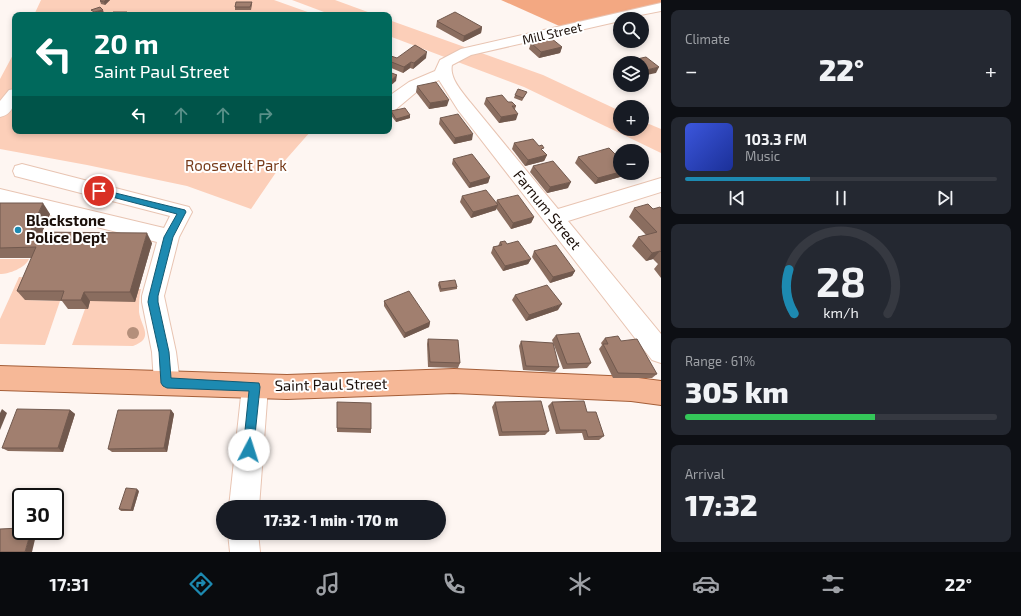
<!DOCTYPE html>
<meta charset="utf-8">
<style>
:root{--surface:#171b24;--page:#242831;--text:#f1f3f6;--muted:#9ea1a6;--line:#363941;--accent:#1d8ab1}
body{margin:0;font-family:"Exo 2",sans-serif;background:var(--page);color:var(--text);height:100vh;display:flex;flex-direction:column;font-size:15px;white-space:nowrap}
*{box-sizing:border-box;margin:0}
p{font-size:13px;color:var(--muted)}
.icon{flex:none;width:22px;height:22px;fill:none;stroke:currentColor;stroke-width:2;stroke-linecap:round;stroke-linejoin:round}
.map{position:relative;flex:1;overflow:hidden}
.drawer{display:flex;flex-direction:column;gap:10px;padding:10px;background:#0d0f14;width:360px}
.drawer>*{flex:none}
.top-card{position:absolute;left:12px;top:12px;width:380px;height:122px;border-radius:8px;box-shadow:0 2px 6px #0003;background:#00695c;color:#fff;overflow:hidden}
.controls{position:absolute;left:613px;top:12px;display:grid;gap:8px}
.controls a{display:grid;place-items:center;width:36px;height:36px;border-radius:50%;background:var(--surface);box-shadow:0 2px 6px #0003;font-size:20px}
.speed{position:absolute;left:12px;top:488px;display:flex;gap:8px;font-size:20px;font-weight:700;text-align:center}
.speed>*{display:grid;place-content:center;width:52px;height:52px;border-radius:50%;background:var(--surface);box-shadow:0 2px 6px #0003;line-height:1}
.speed .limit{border:2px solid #111;border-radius:6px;background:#fff;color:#111}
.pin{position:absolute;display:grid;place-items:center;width:34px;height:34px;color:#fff;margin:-17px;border:2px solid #fff;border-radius:50%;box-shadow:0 1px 4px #0007}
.me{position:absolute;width:44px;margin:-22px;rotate:5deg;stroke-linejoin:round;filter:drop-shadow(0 0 3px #0008)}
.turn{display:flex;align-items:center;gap:14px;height:84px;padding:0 16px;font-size:18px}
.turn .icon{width:52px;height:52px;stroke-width:2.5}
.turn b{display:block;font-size:28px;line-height:34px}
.lanes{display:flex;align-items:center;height:38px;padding:0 16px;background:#0003;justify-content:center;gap:20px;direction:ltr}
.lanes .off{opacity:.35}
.big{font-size:30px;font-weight:800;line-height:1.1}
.drawer .card{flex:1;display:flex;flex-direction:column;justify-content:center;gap:6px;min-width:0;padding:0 14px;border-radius:8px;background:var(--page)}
.drawer .dial{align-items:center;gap:0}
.dial svg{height:104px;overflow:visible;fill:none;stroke:var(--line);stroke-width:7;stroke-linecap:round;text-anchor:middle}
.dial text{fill:var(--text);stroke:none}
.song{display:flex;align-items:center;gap:12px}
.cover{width:48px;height:48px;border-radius:6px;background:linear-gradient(135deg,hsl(230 70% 55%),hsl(230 70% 35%))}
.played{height:4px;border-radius:2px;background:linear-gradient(90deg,var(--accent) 40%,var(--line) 40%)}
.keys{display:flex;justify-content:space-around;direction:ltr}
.heat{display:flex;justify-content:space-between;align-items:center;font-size:22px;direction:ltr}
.charge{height:6px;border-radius:3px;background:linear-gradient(90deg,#34c759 61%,var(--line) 0)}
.trip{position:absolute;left:216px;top:500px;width:230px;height:40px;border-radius:20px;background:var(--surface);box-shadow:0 2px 6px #0003;font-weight:800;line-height:40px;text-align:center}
.tabs{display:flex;height:64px;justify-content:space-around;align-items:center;background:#090b0e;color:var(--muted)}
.tabs .icon{width:28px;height:28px}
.tabs .active{color:var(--accent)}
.tabs b{font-size:18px;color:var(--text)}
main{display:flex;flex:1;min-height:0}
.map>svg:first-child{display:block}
</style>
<main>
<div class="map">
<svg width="661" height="552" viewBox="0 0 661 552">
<rect width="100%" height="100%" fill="#fef6f2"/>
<g fill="#fccfb9">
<path d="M 41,0 L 274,0 L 316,15 L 34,15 Z"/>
<path d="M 292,0 L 335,0 L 376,15 L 332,15 Z"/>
<path d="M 389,20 L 543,75 L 620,111 L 620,129 L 642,129 L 642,121 L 661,129 L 661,153 L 524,87 L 389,36 Z"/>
<path d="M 15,51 L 15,131 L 311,131 L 281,165 L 251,209 L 187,186 L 87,165 L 0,149 L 0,79 Z"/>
<path d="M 0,259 L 29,259 C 25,268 9,274 0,274 Z"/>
<path d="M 19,277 L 35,278 L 26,300 L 60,301 L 45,345 L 0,344 L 0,319 Z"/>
<path d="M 139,289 L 141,289 C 139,296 139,304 139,312 C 141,327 155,338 133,346 L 72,345 L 85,309 L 88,309 L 90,301 Z"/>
</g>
<path fill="#f3a882" d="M 501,0 L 661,0 L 661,6 L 566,29 Z"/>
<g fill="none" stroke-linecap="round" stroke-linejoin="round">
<g stroke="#e8c4b2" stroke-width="2">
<g id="minor">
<path d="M 661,3 L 661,11 L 620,19 L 620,21 L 471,55 L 452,65 C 449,78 463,93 470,102 L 558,209 L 661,178 L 661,192 L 568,221 L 661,334 L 661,363 L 652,360 L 458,110 L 439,80 L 420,89 L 395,110 L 389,111 L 389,96 L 409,82 L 435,71 L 440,60 L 461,49 Z"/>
<path d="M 15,89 C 15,102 14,114 0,117 L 0,101 L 9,90 Z"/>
<path d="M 22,164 L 189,207 L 192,212 L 179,237 L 164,296 L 176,352 L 180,383 L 176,391 L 167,395 L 158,391 L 154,383 L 152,352 L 142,302 L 142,296 L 157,242 L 0,203 L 0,189 L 164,228 L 170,216 L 15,176 L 13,171 L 15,166 Z"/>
<path d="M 255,375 L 264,379 L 268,387 L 259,507 L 229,507 L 242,387 L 246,379 Z"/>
<path d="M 228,533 L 258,533 L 260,552 L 230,552 Z"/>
</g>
</g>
<g stroke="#a55e38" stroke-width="2">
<path id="major" d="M 0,366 L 287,375 L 454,369 L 631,377 L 661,381 L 661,405 L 631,401 L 454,393 L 287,399 L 0,390 Z"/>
</g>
<use href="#minor" fill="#fff" fill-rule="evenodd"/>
<use href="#major" fill="#f6b897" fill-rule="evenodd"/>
</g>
<circle fill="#b48f7b" cx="133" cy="333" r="6"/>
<g fill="#8a6d5f">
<path d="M 101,0 L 110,0 L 105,5 L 101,4 L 100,1 Z"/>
<path d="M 252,2 L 252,5 L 251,10 L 235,10 L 235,7 Z"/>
<path d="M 437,21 L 482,27 L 481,33 L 463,42 L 436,27 Z"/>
<path d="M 531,43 L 562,47 L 560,53 L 539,58 L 529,49 Z"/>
<path d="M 389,58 L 426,58 L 413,69 L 410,68 L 403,73 L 389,67 Z"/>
<path d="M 417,86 L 447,106 L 429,109 L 416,92 Z"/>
<path d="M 527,92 L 522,101 L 514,98 L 515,95 Z"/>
<path d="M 486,98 L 508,102 L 516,106 L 515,109 L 516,120 L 499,123 L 484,104 Z"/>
<path d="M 391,111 L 410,115 L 410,118 L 396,122 L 390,114 Z"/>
<path d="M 440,118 L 472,140 L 454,144 L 439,124 Z"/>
<path d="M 514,143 L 543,151 L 547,155 L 544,161 L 525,166 L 512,149 Z"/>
<path d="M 578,157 L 620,173 L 628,173 L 627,175 L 595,184 L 575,163 Z"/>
<path d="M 453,159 L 490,177 L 488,183 L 469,188 L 452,164 Z"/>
<path d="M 533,166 L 568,188 L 547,193 L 530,172 Z"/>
<path d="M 462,196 L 496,203 L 497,200 L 534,217 L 531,223 L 511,229 L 496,208 L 496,210 L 471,218 L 460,202 Z"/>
<path d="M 0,203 L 50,214 L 42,232 L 152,243 L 135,302 L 90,301 L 88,309 L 68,309 L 62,301 L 25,300 L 17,291 L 32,258 L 0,258 Z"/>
<path d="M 634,208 L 653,209 L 661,208 L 661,278 L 654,269 L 658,264 L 653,259 L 646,261 L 632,246 L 638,237 L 646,235 L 629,217 Z"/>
<path d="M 500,242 L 507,244 L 531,259 L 528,264 L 503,271 L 491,253 L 493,247 L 498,246 Z"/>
<path d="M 534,251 L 575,271 L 572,276 L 550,283 L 532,257 Z"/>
<path d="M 439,282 L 457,287 L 457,289 L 440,292 L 438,285 Z"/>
<path d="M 515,295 L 558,310 L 526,321 L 512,300 Z"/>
<path d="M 384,301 L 430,322 L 429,327 L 404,338 L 384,306 Z"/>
<path d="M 556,335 L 591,363 L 587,368 L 563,369 L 552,340 Z"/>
<path d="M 605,338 L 621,341 L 657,374 L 652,378 L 613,378 L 599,349 L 602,345 L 601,343 Z"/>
<path d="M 428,339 L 460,363 L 458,368 L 428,367 L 427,344 Z"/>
<path d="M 521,341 L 559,367 L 555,372 L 523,370 L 519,346 Z"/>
<path d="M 337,402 L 371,429 L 371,433 L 337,432 Z"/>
<path d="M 495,402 L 549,431 L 545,435 L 499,436 L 492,407 Z"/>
<path d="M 552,402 L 587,412 L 604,436 L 599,440 L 584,440 L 582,433 L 556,434 L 548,406 Z"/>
<path d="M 70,410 L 75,414 L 63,452 L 8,451 L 2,448 Z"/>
<path d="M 171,410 L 174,414 L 167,452 L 112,452 L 108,449 Z"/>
<path d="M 139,491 L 133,511 L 121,511 L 119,509 Z"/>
</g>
<g fill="#71594e">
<path d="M 106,0 L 110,0 L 105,5 L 104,2 Z"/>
<path d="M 103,10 L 104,13 L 95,15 L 94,12 Z"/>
<path d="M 482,27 L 481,33 L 463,42 L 464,36 Z"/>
<path d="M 562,47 L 560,53 L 539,58 L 541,52 Z"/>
<path d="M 427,52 L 426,58 L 413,69 L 414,63 Z"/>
<path d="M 411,62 L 410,68 L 403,73 L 404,67 Z"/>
<path d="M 659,67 L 656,73 L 642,76 L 642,71 Z"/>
<path d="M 397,75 L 396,81 L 389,87 L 389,82 Z"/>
<path d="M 449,100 L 447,106 L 429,109 L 430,103 Z"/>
<path d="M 518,114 L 516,120 L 499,123 L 501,117 Z"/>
<path d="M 410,115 L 410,118 L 396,122 L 396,119 Z"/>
<path d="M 473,134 L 472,140 L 454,144 L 455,138 Z"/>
<path d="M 547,155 L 544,161 L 525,166 L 528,160 Z"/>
<path d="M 620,172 L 620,173 L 628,173 L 627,175 L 595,184 L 598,178 Z"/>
<path d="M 490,177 L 488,183 L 469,188 L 470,183 Z"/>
<path d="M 571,182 L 568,188 L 547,193 L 550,187 Z"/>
<path d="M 43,203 L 50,214 L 38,242 L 30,232 Z"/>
<path d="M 498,205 L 496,210 L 471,218 L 473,212 Z"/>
<path d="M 534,217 L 531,223 L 511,229 L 513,223 Z"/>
<path d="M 147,233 L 152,243 L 135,302 L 130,292 Z"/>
<path d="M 660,251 L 653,259 L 646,261 L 652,253 Z"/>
<path d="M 531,259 L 528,264 L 503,271 L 505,266 Z"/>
<path d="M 575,271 L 572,276 L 550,283 L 553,277 Z"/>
<path d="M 84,292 L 90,301 L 88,309 L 81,300 Z"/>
<path d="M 562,304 L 558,310 L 526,321 L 529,315 Z"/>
<path d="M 430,322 L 429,327 L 404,338 L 405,333 Z"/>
<path d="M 2,409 L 7,413 L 0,430 L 0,413 Z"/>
<path d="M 70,410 L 75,414 L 63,452 L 58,448 Z"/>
<path d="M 171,410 L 174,414 L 167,452 L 164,448 Z"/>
<path d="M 137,489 L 139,491 L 133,511 L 131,510 Z"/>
<path d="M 31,531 L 37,531 L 32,552 L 25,552 Z"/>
</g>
<g fill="#a17f6f" stroke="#71594e">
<path d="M 101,0 L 106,0 L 104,2 L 100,1 Z"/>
<path d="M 236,2 L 252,2 L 250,7 L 235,7 Z"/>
<path d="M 100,7 L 103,10 L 94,12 L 91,10 Z"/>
<path d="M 113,12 L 127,12 L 125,15 L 111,14 Z"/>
<path d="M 455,12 L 482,27 L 464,36 L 437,21 Z"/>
<path d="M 551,38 L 562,47 L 541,52 L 531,43 Z"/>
<path d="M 415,45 L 427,52 L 414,63 L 411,62 L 404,67 L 389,61 L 389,58 L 391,56 L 397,58 Z"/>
<path d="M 646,57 L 659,67 L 642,71 L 642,63 L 630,63 L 628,61 Z"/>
<path d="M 389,72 L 397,75 L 389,82 Z"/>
<path d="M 436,82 L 449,100 L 430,103 L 417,86 Z"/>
<path d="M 518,89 L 527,92 L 523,98 L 515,95 Z"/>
<path d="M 502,95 L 508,102 L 512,102 L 516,106 L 512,106 L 518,114 L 501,117 L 486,98 Z"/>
<path d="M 405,108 L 410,115 L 396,119 L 391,111 Z"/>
<path d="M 458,114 L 473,134 L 455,138 L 440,118 Z"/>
<path d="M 533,139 L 539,146 L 542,145 L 544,148 L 541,149 L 547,155 L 528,160 L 514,143 Z"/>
<path d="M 609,148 L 620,159 L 620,172 L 598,178 L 578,157 Z"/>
<path d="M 472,154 L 490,177 L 470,183 L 453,159 Z"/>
<path d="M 553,161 L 571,182 L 550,187 L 533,166 Z"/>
<path d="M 486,190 L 498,205 L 473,212 L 462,196 Z"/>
<path d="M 518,195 L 534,217 L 513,223 L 497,200 Z"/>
<path d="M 0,203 L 43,203 L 30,232 L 147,233 L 130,292 L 84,292 L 81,300 L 61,300 L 64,291 L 17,291 L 36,247 L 0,248 Z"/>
<path d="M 648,204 L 653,209 L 660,207 L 661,208 L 661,252 L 660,251 L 652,253 L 638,237 L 657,232 L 634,208 Z"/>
<path d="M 505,241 L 507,244 L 518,241 L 531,259 L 505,266 L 493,247 L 502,245 L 500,242 Z"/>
<path d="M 556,245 L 575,271 L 553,277 L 534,251 Z"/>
<path d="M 455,280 L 457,287 L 441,289 L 439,282 Z"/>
<path d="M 547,285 L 562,304 L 529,315 L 515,295 Z"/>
<path d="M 409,291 L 430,322 L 405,333 L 384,301 Z"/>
<path d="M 579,333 L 591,363 L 567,364 L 556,335 Z"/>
<path d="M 618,336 L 621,341 L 637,339 L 657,374 L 618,373 L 603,344 L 608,344 L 605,338 Z"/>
<path d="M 428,339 L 458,340 L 460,363 L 430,362 Z"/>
<path d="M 521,341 L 553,343 L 559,367 L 526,366 Z"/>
<path d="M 541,401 L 549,431 L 502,432 L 495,402 Z"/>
<path d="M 584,401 L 587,412 L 596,412 L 604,436 L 588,437 L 586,430 L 560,430 L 552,402 Z"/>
<path d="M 337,402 L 371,403 L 371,429 L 337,428 Z"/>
<path d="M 17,409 L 70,410 L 58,448 L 2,448 Z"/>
<path d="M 118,410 L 171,410 L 164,448 L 108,449 Z"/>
<path d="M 126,488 L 137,489 L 131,510 L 119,509 Z"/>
<path d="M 21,528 L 21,531 L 31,531 L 25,552 L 0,552 L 0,529 Z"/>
</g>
<path fill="#1d8ab1" stroke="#135a73" d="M 97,189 L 99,189 L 185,210 L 186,212 L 173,237 L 158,296 L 158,302 L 169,352 L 171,378 L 259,383 L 260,387 L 253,454 L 249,456 L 245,454 L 243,450 L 249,391 L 167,388 L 163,386 L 161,383 L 159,352 L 148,302 L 149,296 L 164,237 L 177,214 L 97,193 Z"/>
<circle fill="#1d8ab1" stroke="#fff" stroke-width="1.5" cx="18" cy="230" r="4"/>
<g text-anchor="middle" stroke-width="4" stroke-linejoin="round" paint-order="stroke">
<g font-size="13" fill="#1b0f09" stroke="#fff">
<text transform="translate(552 33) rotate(-13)" y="5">Mill Street</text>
</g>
<g font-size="15" fill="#773b1a" stroke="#fff">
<text x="236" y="171">Roosevelt Park</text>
</g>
<g font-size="15" fill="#1b0f09" stroke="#fff">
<text transform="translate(547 210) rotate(51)" y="5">Farnum Street</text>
<text transform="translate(331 385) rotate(-1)" y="5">Saint Paul Street</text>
</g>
<g font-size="15" font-weight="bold" fill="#1b0f09" stroke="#fff" text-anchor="start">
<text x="26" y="226">Blackstone<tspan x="26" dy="17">Police Dept</tspan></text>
</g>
</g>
</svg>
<div class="controls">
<a><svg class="icon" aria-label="search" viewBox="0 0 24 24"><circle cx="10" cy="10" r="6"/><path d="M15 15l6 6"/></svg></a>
<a><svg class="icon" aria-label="layers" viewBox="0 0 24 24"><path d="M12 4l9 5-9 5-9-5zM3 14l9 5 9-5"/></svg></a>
<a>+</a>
<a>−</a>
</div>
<div class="speed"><div class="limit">30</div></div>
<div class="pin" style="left:99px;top:191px;background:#d93025"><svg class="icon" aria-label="arrive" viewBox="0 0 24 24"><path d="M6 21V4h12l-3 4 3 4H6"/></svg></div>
<svg class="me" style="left:249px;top:450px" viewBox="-20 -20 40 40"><circle r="19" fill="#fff"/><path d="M0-13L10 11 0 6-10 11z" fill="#1d8ab1"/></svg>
<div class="trip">17:32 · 1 min · 170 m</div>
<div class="top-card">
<div class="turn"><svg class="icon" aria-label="left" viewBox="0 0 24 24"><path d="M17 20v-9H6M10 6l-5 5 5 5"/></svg><div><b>20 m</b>Saint Paul Street</div></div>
<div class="lanes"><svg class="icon" aria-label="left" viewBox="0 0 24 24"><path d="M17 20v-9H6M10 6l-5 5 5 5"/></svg><svg class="icon off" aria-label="ahead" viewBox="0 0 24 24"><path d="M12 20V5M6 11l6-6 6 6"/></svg><svg class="icon off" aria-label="ahead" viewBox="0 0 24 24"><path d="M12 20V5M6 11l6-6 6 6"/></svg><svg class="icon off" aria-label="right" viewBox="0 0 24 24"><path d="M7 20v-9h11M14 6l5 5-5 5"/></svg></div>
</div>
</div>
<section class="drawer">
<div class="card"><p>Climate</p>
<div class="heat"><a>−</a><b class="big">22°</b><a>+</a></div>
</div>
<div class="card">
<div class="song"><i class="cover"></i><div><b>103.3 FM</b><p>Music</p></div></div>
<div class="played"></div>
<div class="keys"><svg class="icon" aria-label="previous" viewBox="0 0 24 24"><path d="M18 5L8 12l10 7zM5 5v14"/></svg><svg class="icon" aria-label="pause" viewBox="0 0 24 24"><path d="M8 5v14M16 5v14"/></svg><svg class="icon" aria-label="next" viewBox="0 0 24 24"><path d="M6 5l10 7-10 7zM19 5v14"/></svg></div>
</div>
<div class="card dial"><svg viewBox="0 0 100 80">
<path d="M14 69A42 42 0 1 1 86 69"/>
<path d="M14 69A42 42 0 0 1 10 35" stroke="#1d8ab1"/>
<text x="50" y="56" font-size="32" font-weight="700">28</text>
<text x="50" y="72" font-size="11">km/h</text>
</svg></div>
<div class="card"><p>Range · 61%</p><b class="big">305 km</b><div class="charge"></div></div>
<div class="card"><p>Arrival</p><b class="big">17:32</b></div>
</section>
</main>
<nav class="tabs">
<b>17:31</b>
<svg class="icon active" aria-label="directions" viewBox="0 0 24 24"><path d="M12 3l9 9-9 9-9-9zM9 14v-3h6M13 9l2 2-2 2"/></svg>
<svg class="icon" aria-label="music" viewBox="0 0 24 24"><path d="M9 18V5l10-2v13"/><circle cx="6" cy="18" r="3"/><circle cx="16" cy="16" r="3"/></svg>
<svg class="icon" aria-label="phone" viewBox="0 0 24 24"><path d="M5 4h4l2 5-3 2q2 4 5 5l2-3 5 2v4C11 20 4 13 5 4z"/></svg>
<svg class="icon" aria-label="climate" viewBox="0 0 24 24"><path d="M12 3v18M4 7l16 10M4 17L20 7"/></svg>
<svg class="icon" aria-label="car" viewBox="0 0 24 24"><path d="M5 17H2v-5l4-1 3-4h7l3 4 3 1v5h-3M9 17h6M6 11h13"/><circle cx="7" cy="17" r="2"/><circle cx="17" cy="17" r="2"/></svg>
<svg class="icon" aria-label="filters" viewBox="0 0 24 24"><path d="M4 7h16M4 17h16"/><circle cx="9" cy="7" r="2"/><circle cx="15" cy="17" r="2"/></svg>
<b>22°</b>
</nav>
